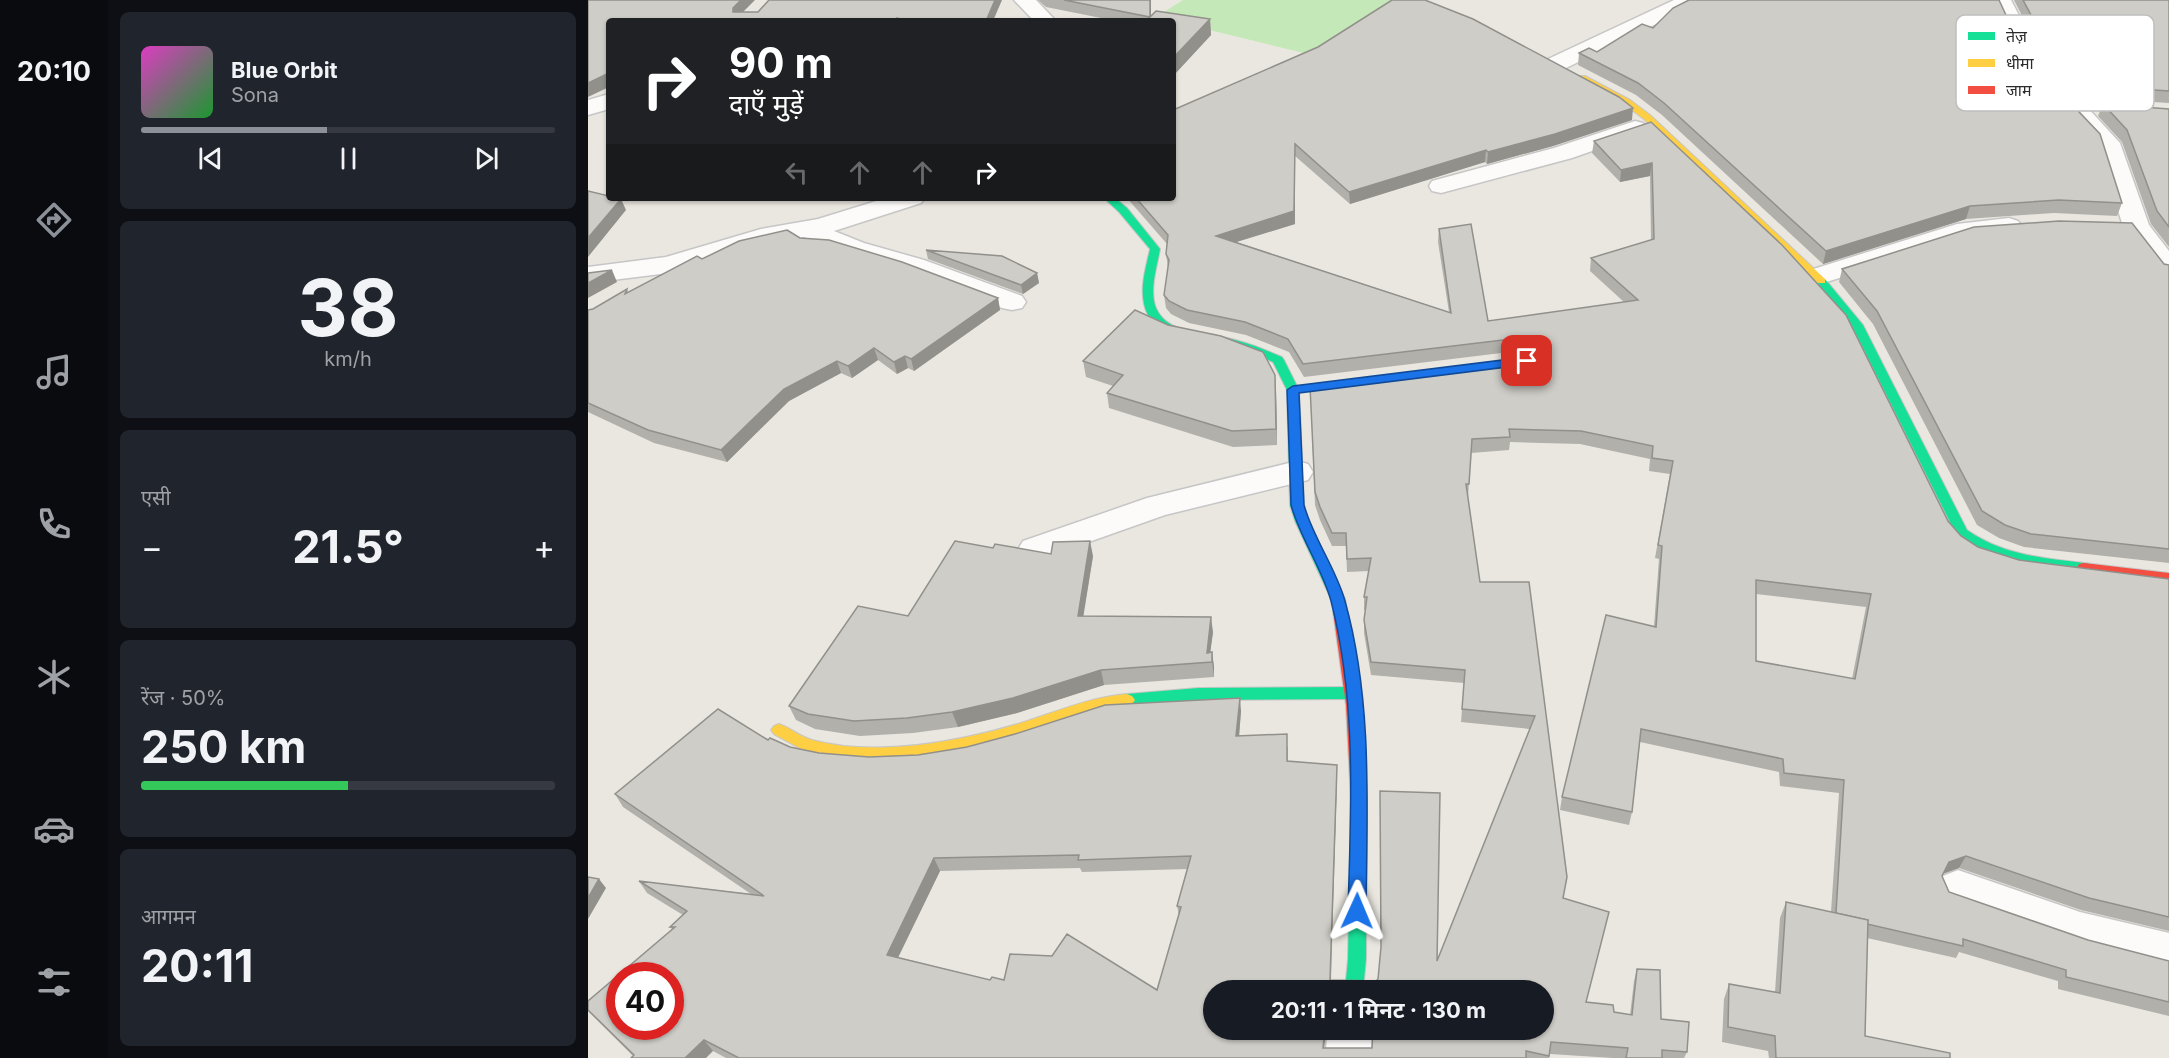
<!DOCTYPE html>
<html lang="hi">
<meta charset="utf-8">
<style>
:root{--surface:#171b24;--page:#20242c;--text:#f1f3f6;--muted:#9ea1a6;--line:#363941;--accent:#8c9099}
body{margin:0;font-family:Inter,"Noto Sans Devanagari",sans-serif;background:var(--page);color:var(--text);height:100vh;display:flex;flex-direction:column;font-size:22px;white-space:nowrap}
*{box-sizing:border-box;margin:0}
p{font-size:20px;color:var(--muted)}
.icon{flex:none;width:33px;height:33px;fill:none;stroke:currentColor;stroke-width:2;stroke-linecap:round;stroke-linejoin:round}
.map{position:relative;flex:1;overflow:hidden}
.details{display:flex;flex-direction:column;gap:12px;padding:12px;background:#0d0f14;width:480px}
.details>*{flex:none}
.hud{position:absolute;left:18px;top:18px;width:570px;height:183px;border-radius:6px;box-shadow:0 2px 4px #0004;background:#202124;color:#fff;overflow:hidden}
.speed{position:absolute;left:18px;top:962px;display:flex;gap:12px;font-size:30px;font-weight:700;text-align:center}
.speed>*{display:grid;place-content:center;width:78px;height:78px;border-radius:50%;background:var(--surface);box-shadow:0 2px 4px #0004;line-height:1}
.speed .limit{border:9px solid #d22;background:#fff;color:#111}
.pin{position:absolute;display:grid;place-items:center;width:51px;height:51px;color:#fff;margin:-26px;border-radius:12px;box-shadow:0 3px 9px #0006}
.me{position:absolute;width:66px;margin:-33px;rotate:1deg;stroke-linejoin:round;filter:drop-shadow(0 0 4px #0008)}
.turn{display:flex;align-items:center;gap:21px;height:126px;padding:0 24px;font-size:27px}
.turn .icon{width:78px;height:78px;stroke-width:2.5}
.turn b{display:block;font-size:42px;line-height:51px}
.lanes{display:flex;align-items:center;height:57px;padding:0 24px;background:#0003;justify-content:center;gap:30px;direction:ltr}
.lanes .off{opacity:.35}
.big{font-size:45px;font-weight:700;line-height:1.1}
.details .widget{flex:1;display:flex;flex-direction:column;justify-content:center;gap:9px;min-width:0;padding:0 21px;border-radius:9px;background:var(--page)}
.details .dial{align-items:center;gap:0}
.dial b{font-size:78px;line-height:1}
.song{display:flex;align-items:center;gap:18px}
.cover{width:72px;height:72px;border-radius:9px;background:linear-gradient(135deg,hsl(310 70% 55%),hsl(130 70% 35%))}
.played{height:6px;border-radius:3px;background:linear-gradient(90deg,var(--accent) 45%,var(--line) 45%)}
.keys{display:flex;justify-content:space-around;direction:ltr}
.heat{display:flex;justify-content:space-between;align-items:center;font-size:33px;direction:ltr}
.charge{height:9px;border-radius:4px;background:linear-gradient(90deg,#34c759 50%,var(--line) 0)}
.trip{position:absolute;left:615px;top:980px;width:351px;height:60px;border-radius:30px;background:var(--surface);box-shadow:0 2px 4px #0004;font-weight:700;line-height:60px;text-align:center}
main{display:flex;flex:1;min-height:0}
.tabs{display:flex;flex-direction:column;width:108px;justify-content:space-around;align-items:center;background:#090b0e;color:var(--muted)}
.tabs .icon{width:42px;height:42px}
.tabs .active{color:var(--accent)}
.tabs b{font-size:27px;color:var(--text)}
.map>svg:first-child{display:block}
</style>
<main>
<nav class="tabs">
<b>20:10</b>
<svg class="icon active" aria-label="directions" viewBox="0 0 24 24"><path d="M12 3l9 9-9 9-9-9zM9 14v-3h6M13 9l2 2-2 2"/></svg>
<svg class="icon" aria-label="music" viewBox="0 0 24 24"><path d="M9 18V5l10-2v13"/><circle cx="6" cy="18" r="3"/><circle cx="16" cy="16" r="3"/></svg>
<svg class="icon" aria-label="phone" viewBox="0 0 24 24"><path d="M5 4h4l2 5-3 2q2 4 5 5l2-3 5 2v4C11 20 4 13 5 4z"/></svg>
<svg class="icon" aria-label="climate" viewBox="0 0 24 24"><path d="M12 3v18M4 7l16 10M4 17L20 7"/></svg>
<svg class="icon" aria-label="car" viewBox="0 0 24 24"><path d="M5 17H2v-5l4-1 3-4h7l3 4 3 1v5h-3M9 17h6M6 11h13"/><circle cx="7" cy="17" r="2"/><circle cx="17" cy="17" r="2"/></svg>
<svg class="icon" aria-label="filters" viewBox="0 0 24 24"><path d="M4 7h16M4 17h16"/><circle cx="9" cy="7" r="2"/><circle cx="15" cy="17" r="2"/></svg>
</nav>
<section class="details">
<div class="widget">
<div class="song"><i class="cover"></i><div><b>Blue Orbit</b><p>Sona</p></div></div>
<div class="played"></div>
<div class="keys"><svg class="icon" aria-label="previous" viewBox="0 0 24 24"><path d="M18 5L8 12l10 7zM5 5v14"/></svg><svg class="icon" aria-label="pause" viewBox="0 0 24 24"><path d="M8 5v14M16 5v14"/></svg><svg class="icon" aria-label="next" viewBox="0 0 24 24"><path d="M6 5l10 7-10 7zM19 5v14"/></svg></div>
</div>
<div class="widget dial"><b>38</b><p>km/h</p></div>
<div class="widget"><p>एसी</p>
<div class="heat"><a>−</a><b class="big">21.5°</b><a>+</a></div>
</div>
<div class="widget"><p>रेंज · 50%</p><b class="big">250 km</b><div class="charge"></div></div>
<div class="widget"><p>आगमन</p><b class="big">20:11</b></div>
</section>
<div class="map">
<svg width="1581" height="1058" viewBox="0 0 1581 1058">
<rect width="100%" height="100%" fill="#eae7e0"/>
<path fill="#c4e8b7" d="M 595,0 L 807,0 L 728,56 L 568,17 Z"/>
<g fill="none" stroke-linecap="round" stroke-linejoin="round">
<g stroke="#c7c6c6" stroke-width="3">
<g id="street">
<path d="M 426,0 L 448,0 L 468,21 L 446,21 Z"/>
<path d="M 1086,0 L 1112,0 L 1109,4 L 976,69 L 968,71 L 960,69 L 957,64 L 960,59 Z"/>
<path d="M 1403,0 L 1423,0 L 1452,56 L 1532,143 L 1561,225 L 1581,251 L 1581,277 L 1572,275 L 1535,226 L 1509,145 L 1434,64 Z"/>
<path d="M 21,94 L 21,109 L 0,115 L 0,100 Z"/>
<path d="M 1047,121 L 1055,123 L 1059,128 L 1055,133 L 984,158 L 853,193 L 844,191 L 841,186 L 844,181 L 966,148 Z"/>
<path d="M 298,198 L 337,198 L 333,203 L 246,231 L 276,243 L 336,260 L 434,296 L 438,302 L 434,308 L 424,310 L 414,308 L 318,272 L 258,255 L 216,237 L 186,242 L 81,273 L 0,283 L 0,267 L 78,257 L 173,229 L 230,219 Z"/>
<path d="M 1421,218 L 1430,221 L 1434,226 L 1430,231 L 1381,237 L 1229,285 L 1219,283 L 1215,277 L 1219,271 L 1369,224 Z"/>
<path d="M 709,461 L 720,464 L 725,472 L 720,480 L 577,515 L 447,561 L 435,557 L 430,549 L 435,541 L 559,498 Z"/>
<path d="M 1370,870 L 1492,912 L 1581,933 L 1581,973 L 1492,950 L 1355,902 L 1349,889 L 1355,876 Z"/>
<path d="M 740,1029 L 784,1029 L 783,1058 L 737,1058 Z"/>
</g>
</g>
<g stroke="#c7c6c6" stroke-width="2">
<g id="fast">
<path d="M 516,198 L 527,198 L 539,208 L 572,249 C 569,267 561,290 568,308 C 580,337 627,333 651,341 C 666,345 680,351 694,357 L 696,360 L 711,390 L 716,505 L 721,521 L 757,599 L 759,611 L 757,615 L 747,615 L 743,599 L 707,521 L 702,505 L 699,390 L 685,362 C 671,356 657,350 642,346 C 614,338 564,341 556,304 C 552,286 558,267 562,249 L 531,212 Z"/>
<path d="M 1233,278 L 1237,279 L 1275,325 L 1379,530 C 1415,555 1454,558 1496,563 L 1501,564 L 1503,568 L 1501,572 L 1496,573 C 1451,568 1407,564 1369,536 L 1264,326 L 1227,281 Z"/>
<path d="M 764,687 L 769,689 L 772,693 L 769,697 L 764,699 L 610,700 L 539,706 L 534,704 L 531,700 L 534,696 L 539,694 L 610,688 Z"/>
<path d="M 771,792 L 777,794 L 779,799 L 778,959 L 775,990 L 757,990 L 760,959 L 763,799 L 765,794 Z"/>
</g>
</g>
<g stroke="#c7c6c6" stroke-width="2">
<g id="slow">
<path d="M 991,76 L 997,76 L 1042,100 L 1062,115 L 1237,279 L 1237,283 L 1229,283 L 1056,119 L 1036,104 L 991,80 Z"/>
<path d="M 539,694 L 544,696 L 547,700 L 544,704 L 517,708 L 430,736 L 370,751 L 325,757 L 272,760 L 219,752 L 186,734 L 183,730 L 186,726 L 191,724 C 203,728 212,737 224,740 C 287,757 371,742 433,723 C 468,712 502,697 539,694 Z"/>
</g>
</g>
<g stroke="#c7c6c6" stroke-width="2">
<g id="jam">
<path d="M 1496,563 L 1581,573 L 1581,583 L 1491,572 L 1489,568 L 1491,564 Z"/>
<path d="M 752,606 L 757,607 L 759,611 L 774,705 L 779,799 L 777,804 L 771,806 L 765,804 L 763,799 L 758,705 L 745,611 L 747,607 Z"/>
</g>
</g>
<use href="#street" fill="#fcfbfa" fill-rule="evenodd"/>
<use href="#fast" fill="#16e098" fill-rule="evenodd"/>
<use href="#slow" fill="#ffcf43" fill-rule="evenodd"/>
<use href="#jam" fill="#f24e42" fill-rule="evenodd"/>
</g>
<g fill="#b2b0ab" fill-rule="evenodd">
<path d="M 450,0 L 563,0 L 563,16 L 568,11 L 622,19 L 623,35 L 585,76 L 585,21 L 528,21 L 458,7 Z"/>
<path d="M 1426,0 L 1581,0 L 1581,103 L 1492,97 L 1454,55 Z"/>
<path d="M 1065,28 L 1436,54 L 1534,203 L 1529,216 L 1466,213 L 1378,219 L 1235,264 L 1074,115 L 1048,95 L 990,65 L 991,53 L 1009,52 Z"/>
<path d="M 1515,104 L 1581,109 L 1581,247 L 1563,224 L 1534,142 L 1510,116 Z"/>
<path d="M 585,110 L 1044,120 L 965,146 L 899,164 L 897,162 L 762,204 L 707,156 L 707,224 L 648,242 L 861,312 L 850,242 L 851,229 L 900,321 L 1036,302 L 1002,271 L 1003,258 L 1063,240 L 1062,176 L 1032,182 L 1004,153 L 1006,141 L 1063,122 L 1360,521 L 1373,536 L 1390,547 L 1431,560 L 1581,579 L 1581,931 L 1493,910 L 1371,868 L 1355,874 L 1354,876 L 1361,892 L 1500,940 L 1581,961 L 1581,1016 L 1470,989 L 1470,981 L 1371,952 L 1368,958 L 1279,938 L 1277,1036 L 1362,1058 L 1181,1058 L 1180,1051 L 1134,1042 L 1136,999 L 1141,984 L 1187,992 L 1192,918 L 1198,902 L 1243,912 L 1251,793 L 1192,786 L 1191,772 L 1052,742 L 1044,812 L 1041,825 L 972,810 L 974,797 L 1066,626 L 1071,559 L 1067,558 L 1082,474 L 1061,471 L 1062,459 L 992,444 L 922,442 L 921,450 L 883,453 L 880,497 L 892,582 L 941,582 L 975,898 L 999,1002 L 1026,1012 L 1042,1015 L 1046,981 L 1049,969 L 1073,1019 L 1099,1052 L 1096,1058 L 1025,1058 L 962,1054 L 961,1058 L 138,1058 L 125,1051 L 45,1056 L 0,1011 L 0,1001 L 85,930 L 82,927 L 95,915 L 59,893 L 51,881 L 163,894 L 35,807 L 27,794 L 180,740 L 202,747 L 231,753 L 281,757 L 330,755 L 653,711 L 651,736 L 700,747 L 700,761 L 749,765 L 749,778 L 743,980 L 788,981 L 849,961 L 942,729 L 873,722 L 876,683 L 783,675 L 776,633 L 776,620 L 778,610 L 776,610 L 776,597 L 781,571 L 759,572 L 758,546 L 744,546 L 732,520 L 727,505 L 722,386 L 951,356 L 952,355 L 950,353 L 939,350 L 716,377 L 701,352 L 658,335 L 601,323 L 583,314 L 578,308 L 576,295 L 580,268 L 578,254 L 579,244 L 539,198 L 585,198 ZM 1168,594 L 1278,607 L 1264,679 L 1168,661 ZM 492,868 L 494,872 L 600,869 L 589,906 L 591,916 L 569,990 L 416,980 L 402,980 L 310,957 L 352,871 ZM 626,990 L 956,1029 L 784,1048 L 736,1048 L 738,1029 Z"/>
<path d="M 212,238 L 410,298 L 412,310 L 326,371 L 320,368 L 309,374 L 290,360 L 264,378 L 253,373 L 201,401 L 139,462 L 66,443 L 0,412 L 0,310 L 5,309 L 39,289 L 40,292 L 114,259 Z"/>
<path d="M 338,250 L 449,273 L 451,283 L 435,294 L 340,259 Z"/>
<path d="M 1576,264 L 1581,265 L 1581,563 L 1436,547 L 1411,538 L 1389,525 L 1285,324 L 1251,282 L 1254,269 Z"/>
<path d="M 495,361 L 688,391 L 689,445 L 645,447 L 521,408 L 519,393 L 525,386 L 498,377 Z"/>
<path d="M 405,548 L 463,554 L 505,556 L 495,616 L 625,632 L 622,652 L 624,652 L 626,667 L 626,677 L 516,685 L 429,713 L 370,727 L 325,733 L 272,736 L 227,729 L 208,720 L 201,706 L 320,616 Z"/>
</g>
<g fill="#91908b">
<path d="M 153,0 L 167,0 L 148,19 L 145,12 L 145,8 Z"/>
<path d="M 407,0 L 414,0 L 405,21 L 398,21 Z"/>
<rect x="562" y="0" width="1" height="21"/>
<path d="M 622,19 L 623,35 L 585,76 L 585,58 Z"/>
<path d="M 21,73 L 21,87 L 0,97 L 0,83 Z"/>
<path d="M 1045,108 L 1044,120 L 965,146 L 899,164 L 900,152 Z"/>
<path d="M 707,144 L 707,224 L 629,248 L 628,236 Z"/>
<path d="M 898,150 L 897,162 L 762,204 L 761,192 Z"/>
<path d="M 1064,163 L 1062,176 L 1032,182 L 1033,170 Z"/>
<path d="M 33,199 L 38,210 L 0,257 L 0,238 Z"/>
<path d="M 1382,206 L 1378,219 L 1235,264 L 1238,251 Z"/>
<path d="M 24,270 L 29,282 L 0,298 L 0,283 Z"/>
<path d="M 449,273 L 451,283 L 435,294 L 433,285 Z"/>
<path d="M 410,298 L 412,310 L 326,371 L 323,359 Z"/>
<path d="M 286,348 L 290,360 L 264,378 L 260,366 Z"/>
<path d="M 317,356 L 320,368 L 309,374 L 306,362 Z"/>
<path d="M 249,361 L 253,373 L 201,401 L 139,462 L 133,450 L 196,389 Z"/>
<path d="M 687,375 L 688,391 L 689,445 L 688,429 Z"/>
<path d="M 502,541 L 505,556 L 493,631 L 490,616 Z"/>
<path d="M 623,617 L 625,632 L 621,662 L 619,653 Z"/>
<path d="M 624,652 L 626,667 L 626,677 L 624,662 Z"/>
<path d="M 513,670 L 516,685 L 429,713 L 370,727 L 364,712 Z"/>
<path d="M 652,698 L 653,711 L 650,749 L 648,736 Z"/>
<path d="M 749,765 L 749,778 L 742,990 L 742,980 Z"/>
<path d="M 1378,856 L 1371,868 L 1354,874 L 1361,862 Z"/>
<path d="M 346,858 L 352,871 L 306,966 L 299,955 Z"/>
<path d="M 11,879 L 18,888 L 0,919 L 0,898 Z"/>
<path d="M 737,1029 L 738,1029 L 735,1058 L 735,1048 Z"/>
<path d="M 116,1040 L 125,1051 L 118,1058 L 97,1058 Z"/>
</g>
<g fill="#cfcdc7" stroke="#91908b" stroke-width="1.5" fill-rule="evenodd">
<path d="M 0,0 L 153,0 L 145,8 L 145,12 L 170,12 L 181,0 L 407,0 L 398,21 L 319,21 L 309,18 L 308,21 L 21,21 L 21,73 L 0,83 Z"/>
<path d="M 476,0 L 562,0 L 562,17 Z"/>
<path d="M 804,0 L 837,0 L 885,19 L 1031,97 L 1045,108 L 967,134 L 900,152 L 898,150 L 761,192 L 707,144 L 706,211 L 628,236 L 863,313 L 851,229 L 883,224 L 900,321 L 1050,300 L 1003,258 L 1066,239 L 1064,163 L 1033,170 L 1006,141 L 1063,122 L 1194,245 L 1258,315 L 1360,521 L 1373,536 L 1390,547 L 1431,560 L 1581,579 L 1581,917 L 1501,898 L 1378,856 L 1361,862 L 1354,876 L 1361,892 L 1500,940 L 1581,961 L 1581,1002 L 1478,977 L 1478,970 L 1375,939 L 1375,946 L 1279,924 L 1280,920 L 1248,913 L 1256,780 L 1196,773 L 1195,759 L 1053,729 L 1044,812 L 974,797 L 1018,615 L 1068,627 L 1074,546 L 1070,545 L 1085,461 L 1064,458 L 1065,446 L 993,431 L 921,429 L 922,437 L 884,439 L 881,484 L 878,484 L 892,582 L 941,582 L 979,877 L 975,898 L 1021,912 L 998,1002 L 1025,1005 L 1026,1012 L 1044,1015 L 1049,969 L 1072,970 L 1073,1019 L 1101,1022 L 1099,1052 L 1074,1050 L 1074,1058 L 1038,1058 L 1040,1048 L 963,1042 L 961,1056 L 938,1051 L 938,1058 L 151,1058 L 116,1040 L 97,1058 L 43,1058 L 46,1055 L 0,1010 L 0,1001 L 87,927 L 82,927 L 99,911 L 51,881 L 176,896 L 27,794 L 130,709 L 180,740 L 182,738 L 202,747 L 231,753 L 281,757 L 330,755 L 379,747 L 427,734 L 517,705 L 652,698 L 648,736 L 699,734 L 699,761 L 749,765 L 742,980 L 788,981 L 790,979 L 793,947 L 792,791 L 852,793 L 849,961 L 947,716 L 874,709 L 877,670 L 783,662 L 776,620 L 779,597 L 776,597 L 783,558 L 759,559 L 758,533 L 744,533 L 732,507 L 727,492 L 722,386 L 951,356 L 957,347 L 951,340 L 940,337 L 715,364 L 700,339 L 657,322 L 599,310 L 581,301 L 576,295 L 581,260 L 578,254 L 580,235 L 548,198 L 585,198 L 585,110 L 730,47 ZM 1168,580 L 1283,594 L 1267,679 L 1168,661 ZM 491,855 L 490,860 L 603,856 L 589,906 L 593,907 L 569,990 L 479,934 L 464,956 L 422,954 L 416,980 L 404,977 L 402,980 L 299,955 L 346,858 ZM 32,975 L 82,975 L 82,1026 L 32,1026 ZM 626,990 L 956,990 L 956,1029 L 785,1029 L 784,1048 L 735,1048 L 737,1029 L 626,1029 Z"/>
<path d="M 1101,0 L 1411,0 L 1436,54 L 1512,134 L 1534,203 L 1471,200 L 1382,206 L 1238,251 L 1076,103 L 1050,83 L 991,53 L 1001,48 L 1009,52 L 1054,24 L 1065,28 L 1085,8 Z"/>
<path d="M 1435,0 L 1581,0 L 1581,91 L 1497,85 L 1458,43 Z"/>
<path d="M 568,11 L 622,19 L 585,58 L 585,21 L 558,21 Z"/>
<path d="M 1515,104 L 1581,109 L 1581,227 L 1569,211 L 1539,130 Z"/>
<path d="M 0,191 L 21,196 L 21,198 L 33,199 L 0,238 Z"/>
<path d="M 1471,221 L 1544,223 L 1576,264 L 1581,265 L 1581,549 L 1443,534 L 1417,525 L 1394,511 L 1289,311 L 1254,269 L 1386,227 Z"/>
<path d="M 199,230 L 212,238 L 241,240 L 314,262 L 410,298 L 323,359 L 317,356 L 306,362 L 286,348 L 260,366 L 249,361 L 196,389 L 133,450 L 60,430 L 0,403 L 0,310 L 5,309 L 39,289 L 37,294 L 109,256 L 114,259 L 151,241 Z"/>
<path d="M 338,250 L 414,256 L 449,273 L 433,285 Z"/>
<path d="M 24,270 L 0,283 L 0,273 Z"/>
<path d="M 547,310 L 580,325 L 633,336 L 675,352 L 687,375 L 688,429 L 644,431 L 519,393 L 535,375 L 495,361 Z"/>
<path d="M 367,541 L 405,548 L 407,544 L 463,554 L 465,542 L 502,541 L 490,616 L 623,617 L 619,653 L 624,652 L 624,662 L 513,670 L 425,698 L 364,712 L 319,718 L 266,721 L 220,714 L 201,706 L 270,606 L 320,616 Z"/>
<path d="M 0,877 L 11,879 L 0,898 Z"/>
<path d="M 1198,902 L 1280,920 L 1277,1036 L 1362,1053 L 1362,1058 L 1188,1058 L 1187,1036 L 1140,1027 L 1141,984 L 1192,993 Z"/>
</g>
<path fill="#1a73e8" stroke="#114b97" stroke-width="1.5" d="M 939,357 L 943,358 L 943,364 L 711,393 L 716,505 C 725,538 748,568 757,601 C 785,701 779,808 778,911 L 775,916 L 769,918 L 763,916 L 760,911 C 763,808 769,702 743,601 C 734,568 712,538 703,505 L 699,390 L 705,386 Z"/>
<rect x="1368" y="15" width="198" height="96" rx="9" fill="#fff" stroke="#bfbfbf" stroke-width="1.5"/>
<rect x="1380" y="32" width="27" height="8" fill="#16e098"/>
<rect x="1380" y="59" width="27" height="8" fill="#ffcf43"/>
<rect x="1380" y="86" width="27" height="8" fill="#f24e42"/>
<g font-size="16" fill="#2b2b2b">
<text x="1418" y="42">तेज़</text>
<text x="1418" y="69">धीमा</text>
<text x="1418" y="96">जाम</text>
</g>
</svg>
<div class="speed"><div class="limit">40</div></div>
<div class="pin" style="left:939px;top:361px;background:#d93025"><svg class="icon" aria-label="arrive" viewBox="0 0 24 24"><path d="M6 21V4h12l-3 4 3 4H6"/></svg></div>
<svg class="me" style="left:769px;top:911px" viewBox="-20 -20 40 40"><path d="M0-17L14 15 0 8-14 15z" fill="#1a73e8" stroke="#fff" stroke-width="4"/></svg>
<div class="trip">20:11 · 1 मिनट · 130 m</div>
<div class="hud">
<div class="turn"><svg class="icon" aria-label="right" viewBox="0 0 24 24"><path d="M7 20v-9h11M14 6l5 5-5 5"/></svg><div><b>90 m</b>दाएँ मुड़ें</div></div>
<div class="lanes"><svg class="icon off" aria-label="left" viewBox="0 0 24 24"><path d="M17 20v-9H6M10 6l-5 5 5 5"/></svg><svg class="icon off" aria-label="ahead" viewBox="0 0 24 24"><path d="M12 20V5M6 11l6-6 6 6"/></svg><svg class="icon off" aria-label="ahead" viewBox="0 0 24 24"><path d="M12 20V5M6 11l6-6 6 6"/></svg><svg class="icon" aria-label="right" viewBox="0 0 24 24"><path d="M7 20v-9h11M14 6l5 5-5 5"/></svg></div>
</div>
</div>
</main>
